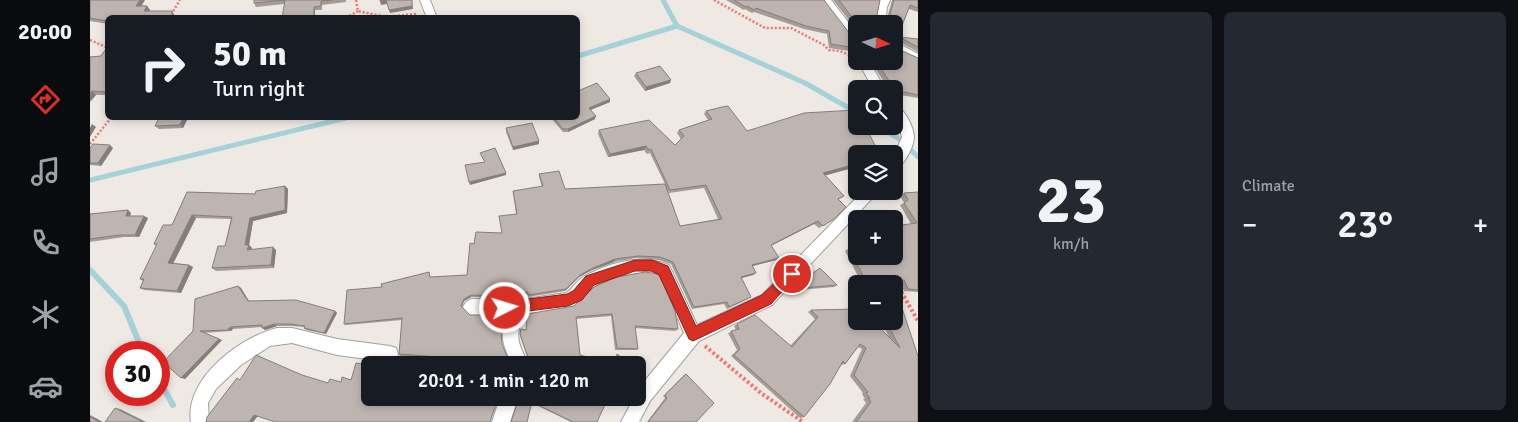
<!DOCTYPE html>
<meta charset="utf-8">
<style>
:root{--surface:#171b24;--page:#242831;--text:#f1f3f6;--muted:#9ea1a6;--accent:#d93025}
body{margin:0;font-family:Signika,sans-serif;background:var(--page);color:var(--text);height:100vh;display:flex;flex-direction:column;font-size:19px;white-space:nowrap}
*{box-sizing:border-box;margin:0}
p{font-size:16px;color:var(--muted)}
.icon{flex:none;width:28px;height:28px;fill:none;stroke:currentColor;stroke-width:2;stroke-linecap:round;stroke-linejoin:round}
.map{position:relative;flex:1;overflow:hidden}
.panel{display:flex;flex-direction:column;gap:12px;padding:12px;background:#0d0f14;width:600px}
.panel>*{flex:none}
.guide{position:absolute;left:15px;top:15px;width:475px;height:105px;border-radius:8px;box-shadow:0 2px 8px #0003;background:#171b24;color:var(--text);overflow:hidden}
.needle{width:32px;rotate:94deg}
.controls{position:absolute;left:758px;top:15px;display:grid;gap:10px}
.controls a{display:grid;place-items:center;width:55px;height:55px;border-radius:8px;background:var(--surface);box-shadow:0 2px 8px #0003;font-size:25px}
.speed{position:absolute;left:15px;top:341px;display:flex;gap:10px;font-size:25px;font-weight:700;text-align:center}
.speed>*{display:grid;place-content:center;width:65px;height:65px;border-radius:50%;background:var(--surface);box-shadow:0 2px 8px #0003;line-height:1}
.speed .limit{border:8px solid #d22;background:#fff;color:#111}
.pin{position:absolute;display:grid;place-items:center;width:42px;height:42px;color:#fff;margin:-21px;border:2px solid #fff;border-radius:50%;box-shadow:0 1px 5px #0007}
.me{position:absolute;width:55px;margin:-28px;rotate:85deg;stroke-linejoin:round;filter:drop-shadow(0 0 4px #0008)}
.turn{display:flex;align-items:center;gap:18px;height:105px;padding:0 25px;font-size:22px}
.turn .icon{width:65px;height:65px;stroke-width:2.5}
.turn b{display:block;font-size:35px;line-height:42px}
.big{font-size:38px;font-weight:600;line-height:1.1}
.panel .card{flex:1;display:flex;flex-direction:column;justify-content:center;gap:8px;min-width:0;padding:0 18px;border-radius:8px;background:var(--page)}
.panel .dial{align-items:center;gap:0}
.dial b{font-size:65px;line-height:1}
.heat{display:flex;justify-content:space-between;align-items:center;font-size:28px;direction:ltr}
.panel .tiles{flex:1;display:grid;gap:12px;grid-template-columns:repeat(2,1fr)}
.trip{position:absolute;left:271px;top:356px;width:285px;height:50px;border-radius:8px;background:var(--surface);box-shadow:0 2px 8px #0003;font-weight:600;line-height:50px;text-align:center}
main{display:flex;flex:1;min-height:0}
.menu{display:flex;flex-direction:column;width:90px;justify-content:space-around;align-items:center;background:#090b0e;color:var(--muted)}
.menu .icon{width:35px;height:35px}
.menu .active{color:var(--accent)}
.menu b{font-size:22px;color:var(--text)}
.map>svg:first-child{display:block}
</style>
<main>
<nav class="menu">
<b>20:00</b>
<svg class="icon active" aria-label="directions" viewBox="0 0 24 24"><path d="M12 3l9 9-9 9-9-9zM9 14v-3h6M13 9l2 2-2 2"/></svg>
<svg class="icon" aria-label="music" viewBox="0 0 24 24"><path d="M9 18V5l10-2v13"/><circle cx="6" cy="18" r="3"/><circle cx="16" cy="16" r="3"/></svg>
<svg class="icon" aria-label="phone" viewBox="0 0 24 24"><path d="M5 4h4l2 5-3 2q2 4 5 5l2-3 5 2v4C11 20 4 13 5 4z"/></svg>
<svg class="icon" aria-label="climate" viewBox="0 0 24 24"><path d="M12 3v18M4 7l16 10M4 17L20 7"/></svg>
<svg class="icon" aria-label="car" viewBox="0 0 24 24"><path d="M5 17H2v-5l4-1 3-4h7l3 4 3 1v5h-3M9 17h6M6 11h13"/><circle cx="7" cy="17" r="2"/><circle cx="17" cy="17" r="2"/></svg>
</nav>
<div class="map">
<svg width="828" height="422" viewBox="0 0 828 422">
<rect width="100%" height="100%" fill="#eee9e3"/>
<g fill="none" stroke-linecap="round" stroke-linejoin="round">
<g stroke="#a5d1d9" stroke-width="5">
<path d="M 573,0 L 587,26"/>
<path d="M 488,56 L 587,26 L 715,83 L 766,112"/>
<path d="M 789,126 L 812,141 L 828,157"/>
<path d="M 0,180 L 256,118"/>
</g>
<g stroke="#a5d1d9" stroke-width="6">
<path d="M 0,270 L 34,306 L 53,352"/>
<path d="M 69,380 L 83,405"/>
</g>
<g stroke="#a1a1a1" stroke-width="2">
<g id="minor">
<path d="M 330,0 L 340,0 L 347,18 L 337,18 Z"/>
<path d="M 731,0 L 741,0 L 766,32 L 766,46 L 762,45 L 759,37 Z"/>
<path d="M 790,0 L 800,0 L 797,7 L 795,24 L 785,24 Z"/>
<path d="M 804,41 L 828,54 L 828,63 L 804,50 Z"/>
<path d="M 768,61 L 779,61 L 795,89 L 783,89 Z"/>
<path d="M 804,104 C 814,108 824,127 824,137 C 824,147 813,167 804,170 L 804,155 L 812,137 L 809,126 L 804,118 Z"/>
<path d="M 773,191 L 789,191 L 682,305 L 609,341 L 560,401 L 549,422 L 531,422 L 544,398 L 548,398 L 548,389 L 594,333 L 569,275 C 551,269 517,277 502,288 C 494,293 493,301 483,306 C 468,312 449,312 433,315 C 424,340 429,342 438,365 L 422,365 C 413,343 409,338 417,315 L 381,315 L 376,312 L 373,307 L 376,302 L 381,299 L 428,300 L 476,293 C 483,289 486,281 493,277 C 519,262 551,254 579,265 L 607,325 L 672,295 Z"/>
<path d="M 187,328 L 202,328 L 247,339 L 300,346 L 306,348 L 308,354 L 306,360 L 300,362 L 247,355 L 202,343 L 180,346 L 151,365 L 126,389 L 118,403 L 119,422 L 101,422 C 94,379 150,337 187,328 Z"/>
<path d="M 410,398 L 428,398 L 420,422 L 402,422 Z"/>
</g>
</g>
<g stroke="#f2746f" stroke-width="2.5" stroke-dasharray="2 2" stroke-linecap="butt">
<path d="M 266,0 L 268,11 L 296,17 L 326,14"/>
<path d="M 624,0 L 675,28 L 701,28 L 734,45 L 739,50 L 750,51 L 761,56"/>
<path d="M 79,18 L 90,0"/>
<path d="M 256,18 L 268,11"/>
<path d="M 0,40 L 18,48"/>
<path d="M 0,144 L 21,118"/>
</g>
<g stroke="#f2746f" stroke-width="4" stroke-dasharray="2.5 2.5" stroke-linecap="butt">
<path d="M 804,279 L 828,321"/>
<path d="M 615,346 L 671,393 L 713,422"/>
</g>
<use href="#minor" fill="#fff" fill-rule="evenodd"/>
</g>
<g fill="#a39c97" fill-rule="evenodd">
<path d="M 0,0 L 57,6 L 60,10 L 59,11 L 82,11 L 84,15 L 84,18 L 18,18 L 18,24 L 0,21 Z"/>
<path d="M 164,0 L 256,0 L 256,2 L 232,5 L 232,10 L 225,10 L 194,4 L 166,7 L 164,3 Z"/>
<path d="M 636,0 L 734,0 L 763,42 L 766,43 L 766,52 L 739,48 L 737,34 L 714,29 L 664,12 L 662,13 L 655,9 L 654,10 Z"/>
<path d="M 743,0 L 790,0 L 786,20 L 788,22 L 796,22 L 802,0 L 828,0 L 828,12 L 819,9 L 805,39 L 806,48 L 828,58 L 828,98 L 804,94 L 804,89 L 798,89 L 781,61 L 804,61 L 804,24 L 766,24 L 766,29 Z"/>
<path d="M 809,37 L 828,39 L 828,52 L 806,40 Z"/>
<path d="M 18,46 L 18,95 L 6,95 L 0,102 L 0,57 L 11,56 Z"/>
<path d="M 546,73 L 580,83 L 555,91 L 544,76 Z"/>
<path d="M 488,91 L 520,102 L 500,110 L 505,119 L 478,132 L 473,132 L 461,118 L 488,118 Z"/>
<path d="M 616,111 L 657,131 L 766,154 L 766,167 L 735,175 L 754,196 L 748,200 L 744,219 L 729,228 L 724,224 L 681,246 L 689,258 L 686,260 L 662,266 L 666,273 L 663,275 L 651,278 L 658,299 L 637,309 L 634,304 L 602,309 L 581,264 L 569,260 L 546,258 L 524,262 L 502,270 L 489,277 L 475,291 L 438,297 L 438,295 L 407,298 L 381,297 L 374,301 L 372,307 L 380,315 L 404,317 L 374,360 L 310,356 L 309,354 L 312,320 L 256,325 L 254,324 L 292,287 L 340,277 L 377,275 L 384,244 L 411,233 L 426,214 L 423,191 L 452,187 L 449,177 L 449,174 L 475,189 L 575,184 L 560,153 L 557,154 L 554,150 L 518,157 L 508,134 L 509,130 L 585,145 L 591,139 L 587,133 L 589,130 L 618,120 L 614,114 ZM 614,188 L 628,219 L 590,226 L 577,189 L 579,193 Z"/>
<path d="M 69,118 L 98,118 L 93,128 L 69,129 L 65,126 Z"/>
<path d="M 416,128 L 449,141 L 449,144 L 423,150 L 416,132 Z"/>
<path d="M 0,148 L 23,148 L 11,166 L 0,165 Z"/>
<path d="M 195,186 L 198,189 L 197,213 L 163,221 L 159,245 L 162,248 L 161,249 L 186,250 L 184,268 L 126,271 L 122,268 L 135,246 L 141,219 L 106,218 L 83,263 L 99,265 L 103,267 L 91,293 L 54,290 L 50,288 L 53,281 L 50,279 L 67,246 L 64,244 L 82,225 L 97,192 L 165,194 Z"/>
<path d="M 828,192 L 828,292 L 814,291 L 810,282 L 789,284 L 772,284 L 755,251 L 766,243 L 766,256 L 821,224 L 810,205 L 814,203 L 810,195 L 814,193 Z"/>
<path d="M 41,213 L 40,216 L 58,218 L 49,237 L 34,237 L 0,242 L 0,214 Z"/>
<path d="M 730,268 L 747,285 L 744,287 L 697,291 Z"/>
<path d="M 148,286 L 151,288 L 159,301 L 245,311 L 247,313 L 236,334 L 216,330 L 214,328 L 214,327 L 202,326 L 187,326 L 175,330 L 172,327 L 143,329 L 141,331 L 114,333 L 132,340 L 95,379 L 73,362 Z"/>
<path d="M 504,287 L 588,329 L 585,331 L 545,328 L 548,349 L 546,350 L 525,350 L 521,316 L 486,319 L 490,355 L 440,364 L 430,336 L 431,329 L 436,330 L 484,306 Z"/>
<path d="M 721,310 L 799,337 L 791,321 L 804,321 L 828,422 L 762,422 L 776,403 L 773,399 L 775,399 L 772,394 L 773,393 L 760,376 L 772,349 L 768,347 L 755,364 L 751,365 L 714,417 L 710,418 L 641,356 L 647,350 L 638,333 L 646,330 L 644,326 L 647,324 L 700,346 L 725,319 L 718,312 Z"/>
<path d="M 527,354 L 542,365 L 527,365 L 526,355 Z"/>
<path d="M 596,374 L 606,422 L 557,422 L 575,398 L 573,396 L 594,375 Z"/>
<path d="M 429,398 L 507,422 L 481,422 L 442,403 Z"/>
</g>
<g fill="#857f7b">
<path d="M 50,0 L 55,0 L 49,10 L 46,6 Z"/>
<path d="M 296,0 L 297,4 L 291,5 L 290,1 Z"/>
<path d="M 322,0 L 323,9 L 300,13 L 299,10 Z"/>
<path d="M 57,6 L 60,10 L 56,15 L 54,11 Z"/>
<path d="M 224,7 L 225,10 L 225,18 L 224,18 Z"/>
<path d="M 82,11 L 84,15 L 84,18 L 82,18 Z"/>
<path d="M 581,80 L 580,83 L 555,91 L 556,87 Z"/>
<path d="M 2,91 L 6,95 L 0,102 L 0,94 Z"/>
<path d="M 520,99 L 520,102 L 498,111 L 499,108 Z"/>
<path d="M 506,116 L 505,119 L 478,132 L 478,129 Z"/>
<path d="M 93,118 L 98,118 L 93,128 L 90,125 Z"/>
<path d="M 2,124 L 6,127 L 0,137 L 0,128 Z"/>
<path d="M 449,141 L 449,144 L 423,150 L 423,147 Z"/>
<path d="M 20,145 L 23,148 L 11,166 L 8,163 Z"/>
<path d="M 556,146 L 554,150 L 518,157 L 520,154 Z"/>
<path d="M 766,164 L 766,167 L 730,177 L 733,173 Z"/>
<path d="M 416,173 L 416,175 L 380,185 L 379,182 Z"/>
<path d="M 195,186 L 198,189 L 197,213 L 163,221 L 159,245 L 162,248 L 161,253 L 157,250 L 155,245 L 160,218 Z"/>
<path d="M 38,210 L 41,213 L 39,219 L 36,216 Z"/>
<path d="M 102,215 L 106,218 L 82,266 L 78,263 Z"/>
<path d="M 54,216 L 58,218 L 49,237 L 45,235 Z"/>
<path d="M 728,221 L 724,224 L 678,247 L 681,245 Z"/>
<path d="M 183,247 L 186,250 L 184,268 L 181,265 Z"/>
<path d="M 689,258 L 686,260 L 659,267 L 662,265 Z"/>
<path d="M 525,259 L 524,262 L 502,270 L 489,277 L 475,291 L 476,289 L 490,275 L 503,268 Z"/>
<path d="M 99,265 L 103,267 L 91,293 L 87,291 Z"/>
<path d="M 666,273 L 663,275 L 648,279 L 651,277 Z"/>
<path d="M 148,286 L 151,288 L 160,303 L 158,301 Z"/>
<path d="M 381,295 L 381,297 L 374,301 L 371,308 L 371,306 L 374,299 Z"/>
<path d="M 245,311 L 247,313 L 236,334 L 234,333 Z"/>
<path d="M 184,324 L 187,326 L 175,330 L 172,328 Z"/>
<path d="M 140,327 L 143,329 L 141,331 L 138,330 Z"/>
<path d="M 129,339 L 132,340 L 95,379 L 91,378 Z"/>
<path d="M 25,408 L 30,409 L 56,422 L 53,422 Z"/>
<path d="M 0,415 L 13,422 L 9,422 L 0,417 Z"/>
<path d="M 164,415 L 168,416 L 163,422 L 159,422 Z"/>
</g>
<g fill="#beb5b0" stroke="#857f7b">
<path d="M 0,0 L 50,0 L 46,6 L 57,6 L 54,11 L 82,11 L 82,18 L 18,18 L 18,21 L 0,18 Z"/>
<path d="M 164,0 L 242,0 L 231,1 L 231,6 L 224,7 L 224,18 L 192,18 L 195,0 L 164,3 Z"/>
<path d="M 290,0 L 322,0 L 322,6 L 299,10 L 296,0 L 290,1 Z"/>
<path d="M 644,0 L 734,0 L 760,34 L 763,42 L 766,43 L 766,48 L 741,44 L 739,31 L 716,26 L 666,8 L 664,10 L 657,6 L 656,7 Z"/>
<path d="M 749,0 L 790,0 L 786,20 L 788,22 L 798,22 L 804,0 L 828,0 L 828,8 L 820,5 L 808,36 L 805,38 L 806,48 L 828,58 L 828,95 L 805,90 L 786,61 L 804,61 L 804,24 L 767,24 Z"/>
<path d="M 809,37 L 828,39 L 828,47 Z"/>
<path d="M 18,46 L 18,92 L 2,91 L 0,94 L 0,57 L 11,56 Z"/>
<path d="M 570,66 L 581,80 L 556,87 L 546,73 Z"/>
<path d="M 507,83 L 520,99 L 499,108 L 506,116 L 478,129 L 473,129 L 464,118 L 488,118 L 488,91 Z"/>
<path d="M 638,106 L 657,131 L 714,113 L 765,110 L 766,111 L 766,126 L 775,126 L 786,147 L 789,146 L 794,154 L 766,154 L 766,164 L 733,173 L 754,196 L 748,199 L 756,207 L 744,219 L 733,226 L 728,221 L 681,245 L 689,258 L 662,265 L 666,273 L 651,277 L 661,297 L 639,307 L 637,302 L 604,307 L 583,262 L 570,257 L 548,256 L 525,259 L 503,268 L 490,275 L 476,289 L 438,295 L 438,292 L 407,296 L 381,295 L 374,299 L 371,306 L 380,315 L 404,315 L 401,327 L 411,328 L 412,344 L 420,364 L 431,365 L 372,365 L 374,359 L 309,354 L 312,318 L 254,324 L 257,290 L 292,287 L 291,284 L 339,272 L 340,277 L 377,275 L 380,243 L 384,244 L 386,232 L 412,233 L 409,216 L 427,214 L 423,191 L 453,186 L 449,174 L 469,171 L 475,189 L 575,184 L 590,226 L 632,219 L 616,185 L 580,190 L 561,149 L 559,150 L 556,146 L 520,154 L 509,130 L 559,120 L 585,145 L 594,136 L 589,130 L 622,119 L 616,111 L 632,107 Z"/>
<path d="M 69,118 L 93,118 L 90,125 L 65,126 Z"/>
<path d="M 442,123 L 449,141 L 423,147 L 416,128 Z"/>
<path d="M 3,144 L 20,145 L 8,163 L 0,163 L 0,148 Z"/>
<path d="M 405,148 L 416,173 L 379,182 L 375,165 L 395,162 L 390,153 Z"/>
<path d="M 195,186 L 195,210 L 160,218 L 155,245 L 159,245 L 157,250 L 183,247 L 181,265 L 122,268 L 128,246 L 135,246 L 142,217 L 102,215 L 78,263 L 99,265 L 87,291 L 50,288 L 54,279 L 50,279 L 67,244 L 64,244 L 73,225 L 82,225 L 97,192 L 165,194 L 166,191 Z"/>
<path d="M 828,192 L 828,290 L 818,289 L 814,280 L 777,283 L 759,249 L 766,243 L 766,256 L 804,256 L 804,226 L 827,223 L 814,203 L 818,200 L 814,193 Z"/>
<path d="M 38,210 L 36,216 L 54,216 L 45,235 L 30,235 L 0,239 L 0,214 Z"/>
<path d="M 730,268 L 747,285 L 701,289 Z"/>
<path d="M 555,272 L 569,274 L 585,311 L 588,329 L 545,326 L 548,349 L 527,348 L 522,314 L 486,317 L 490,355 L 526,365 L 439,365 L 440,363 L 430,334 L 431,329 L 436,330 L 437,314 L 484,306 L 504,287 L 527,277 Z"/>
<path d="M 148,286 L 158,301 L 206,300 L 245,311 L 234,333 L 214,328 L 215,326 L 200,324 L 184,324 L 172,328 L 172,325 L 140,327 L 138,330 L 110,331 L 129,339 L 91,378 L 73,362 L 103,331 L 105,299 Z"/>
<path d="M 812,308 L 828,356 L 828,422 L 766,422 L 781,402 L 778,398 L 780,398 L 776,393 L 778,392 L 764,375 L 776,348 L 770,344 L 755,364 L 753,361 L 740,384 L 714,417 L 644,355 L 650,349 L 641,331 L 649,329 L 647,324 L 665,315 L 702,347 L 728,317 L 721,310 L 766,309 L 766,321 L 783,321 L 810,348 L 796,321 L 804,321 L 804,309 Z"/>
<path d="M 527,354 L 542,365 L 528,365 Z"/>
<path d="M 166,355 L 212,375 L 238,383 L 240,379 L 251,382 L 252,377 L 261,380 L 266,363 L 280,365 L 280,398 L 408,398 L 400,422 L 185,422 L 164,415 L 159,422 L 116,422 L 117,417 L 147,378 L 150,380 Z"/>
<path d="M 548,369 L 555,374 L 548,389 Z"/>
<path d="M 596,374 L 624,403 L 606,422 L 558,422 L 577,398 L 575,395 Z"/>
<path d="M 429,398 L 518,398 L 507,422 L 483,422 L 442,402 L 437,422 L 421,422 Z"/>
<path d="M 25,408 L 53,422 L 15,422 Z"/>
<path d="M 0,417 L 9,422 L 0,422 Z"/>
</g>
<path fill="#d93025" stroke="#8d1f18" d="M 545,260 L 562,260 L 578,266 L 606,326 L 672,295 L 698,270 L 702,268 L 706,270 L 708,274 L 681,304 L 603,341 L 599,339 L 569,275 L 561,271 L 545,271 L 504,285 L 492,300 L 478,306 L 415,314 L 411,313 L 409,308 L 411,304 L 415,302 L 477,294 L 483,291 L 496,276 Z"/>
</svg>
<div class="controls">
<a><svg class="needle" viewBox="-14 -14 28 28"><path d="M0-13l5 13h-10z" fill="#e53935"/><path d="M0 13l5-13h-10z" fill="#9ea1a6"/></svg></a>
<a><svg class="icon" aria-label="search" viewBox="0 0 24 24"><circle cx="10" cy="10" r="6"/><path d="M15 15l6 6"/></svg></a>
<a><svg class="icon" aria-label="layers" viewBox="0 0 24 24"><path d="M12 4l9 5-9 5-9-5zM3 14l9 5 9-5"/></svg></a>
<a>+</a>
<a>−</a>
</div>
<div class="speed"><div class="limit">30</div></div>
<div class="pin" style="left:702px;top:274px;background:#d93025"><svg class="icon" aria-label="arrive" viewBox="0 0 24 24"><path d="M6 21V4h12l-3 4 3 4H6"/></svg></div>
<svg class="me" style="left:415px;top:308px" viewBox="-20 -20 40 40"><circle r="17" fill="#d93025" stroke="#fff" stroke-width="3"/><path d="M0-11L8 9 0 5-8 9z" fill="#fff"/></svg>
<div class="trip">20:01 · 1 min · 120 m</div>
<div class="guide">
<div class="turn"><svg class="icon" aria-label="right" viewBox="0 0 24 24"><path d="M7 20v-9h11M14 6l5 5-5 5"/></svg><div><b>50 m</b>Turn right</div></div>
</div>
</div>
<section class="panel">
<div class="tiles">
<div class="card dial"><b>23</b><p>km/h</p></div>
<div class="card"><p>Climate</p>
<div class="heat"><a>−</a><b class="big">23°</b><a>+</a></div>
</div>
</div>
</section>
</main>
